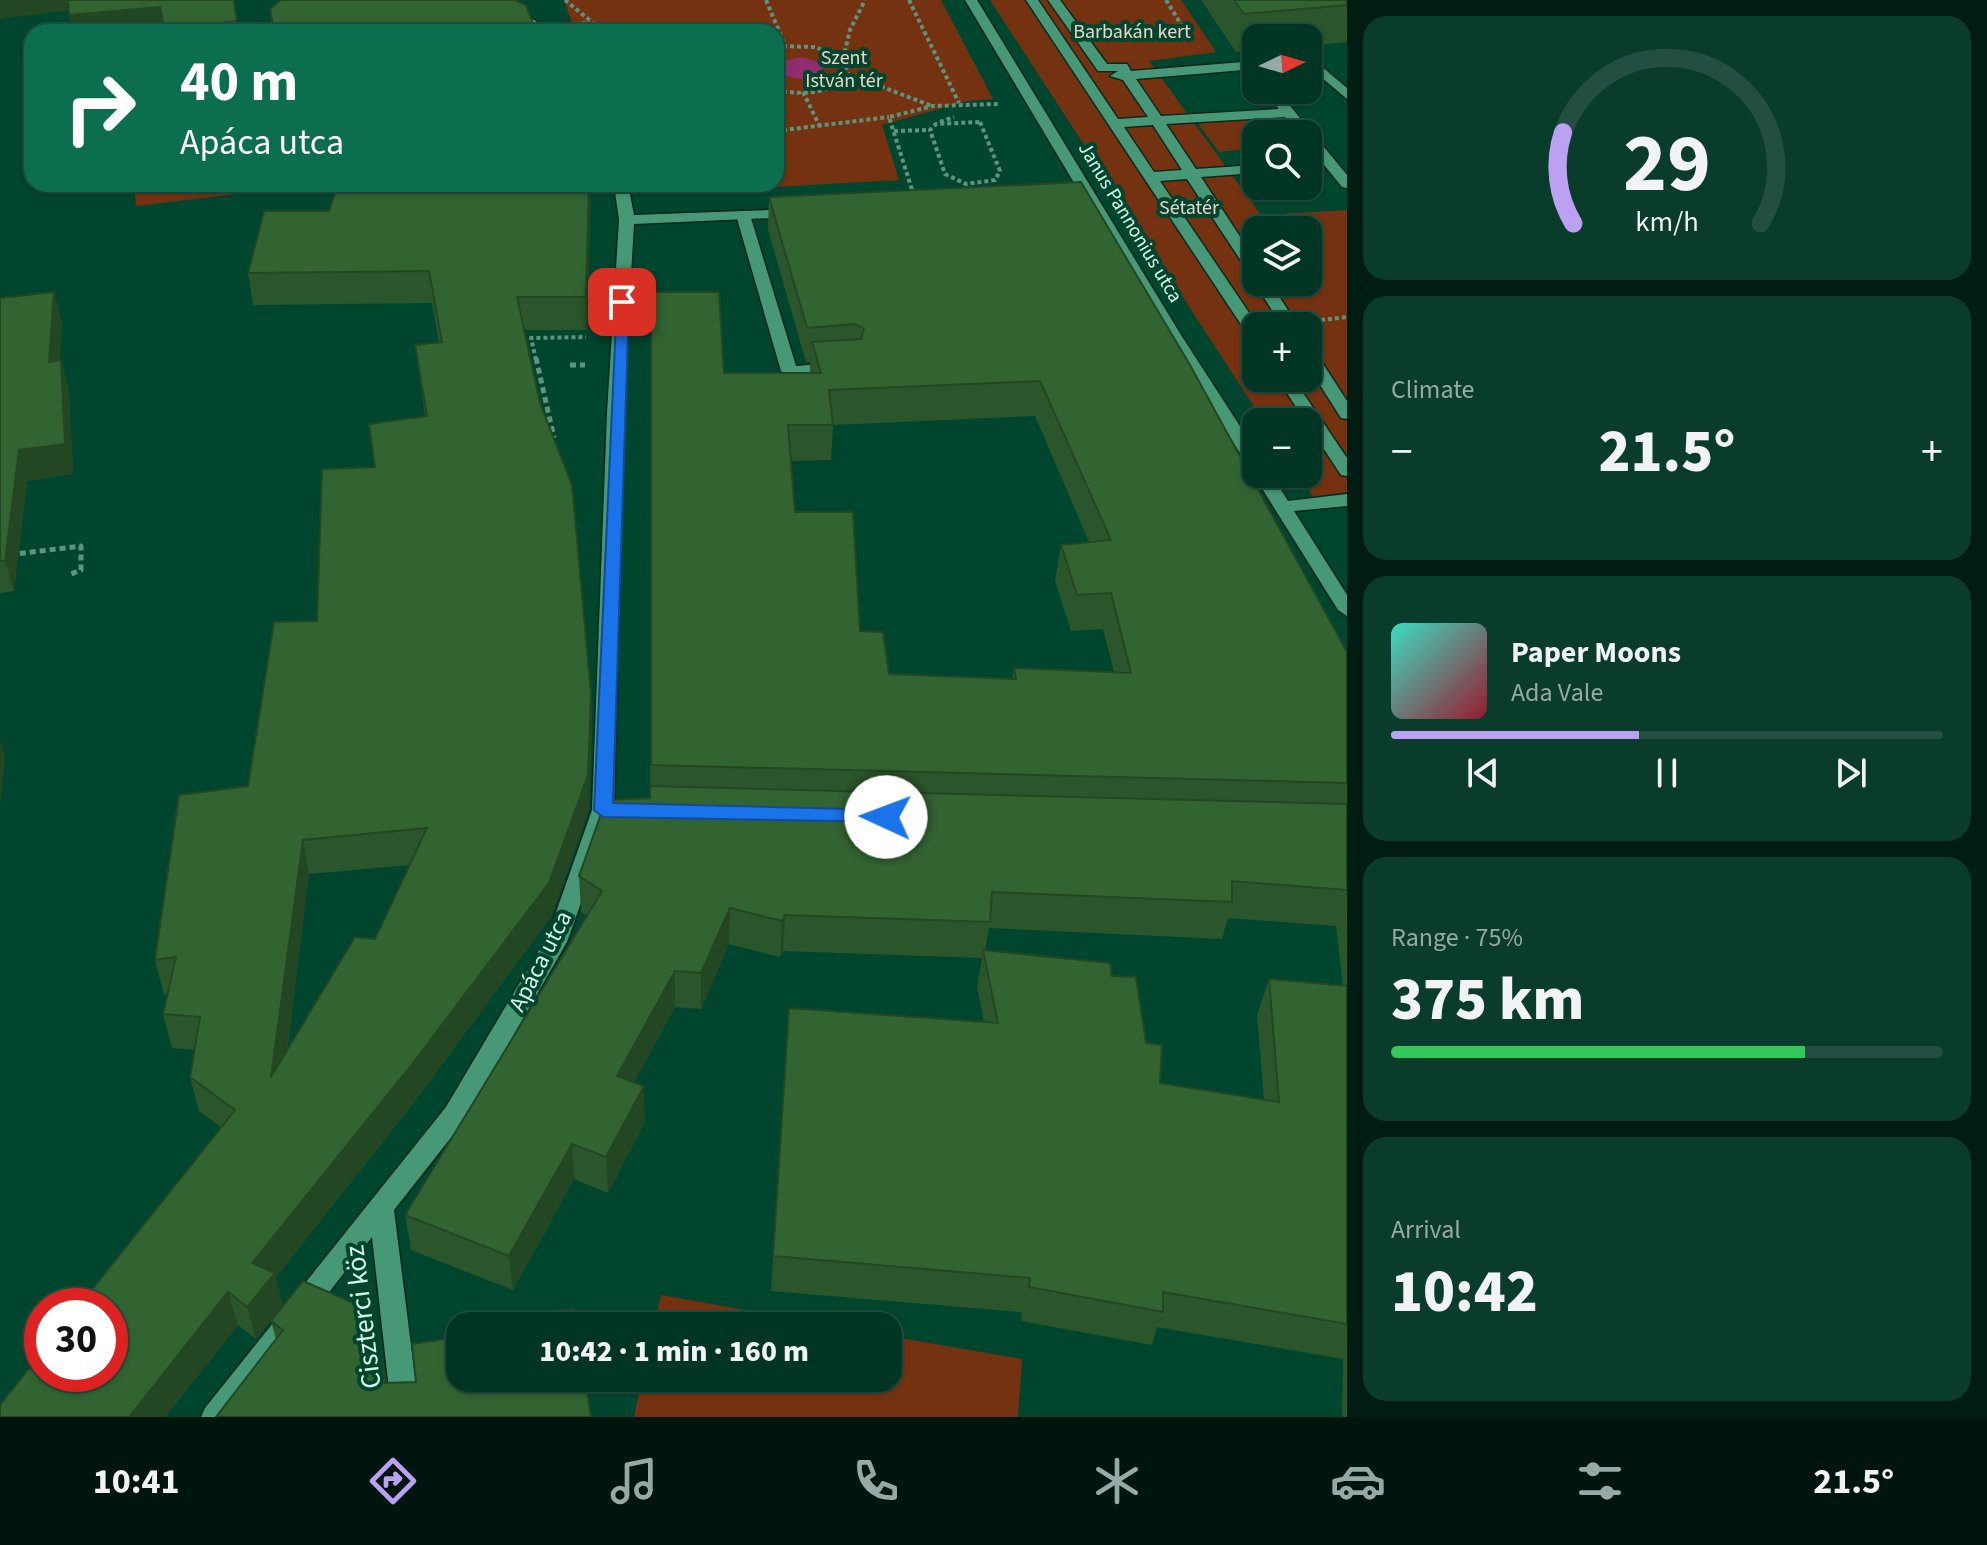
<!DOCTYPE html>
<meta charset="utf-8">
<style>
:root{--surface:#003423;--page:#0a3c2b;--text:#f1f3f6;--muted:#95aaa6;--line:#224f41;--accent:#bca0f2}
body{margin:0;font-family:"Source Sans 3",sans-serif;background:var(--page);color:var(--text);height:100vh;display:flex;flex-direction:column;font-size:30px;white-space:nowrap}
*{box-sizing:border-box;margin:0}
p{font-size:26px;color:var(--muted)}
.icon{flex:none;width:44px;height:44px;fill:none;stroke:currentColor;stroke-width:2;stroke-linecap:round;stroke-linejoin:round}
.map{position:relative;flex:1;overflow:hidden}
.side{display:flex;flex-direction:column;gap:16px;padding:16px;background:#001d13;width:640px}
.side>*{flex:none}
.hud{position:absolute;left:24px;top:24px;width:760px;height:168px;border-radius:24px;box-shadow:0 2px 6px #0004,0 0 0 2px var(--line);background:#0b6e4f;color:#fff;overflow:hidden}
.needle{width:52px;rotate:85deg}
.controls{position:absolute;left:1242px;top:24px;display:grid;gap:16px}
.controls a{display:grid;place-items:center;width:80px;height:80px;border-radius:16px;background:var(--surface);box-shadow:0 2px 6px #0004,0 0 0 2px var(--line);font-size:40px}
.speed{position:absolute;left:24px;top:1288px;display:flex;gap:16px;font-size:40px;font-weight:700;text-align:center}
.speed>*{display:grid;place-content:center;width:104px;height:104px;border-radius:50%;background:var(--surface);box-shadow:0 2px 6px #0004,0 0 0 2px var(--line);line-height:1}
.speed .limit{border:12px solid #d22;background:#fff;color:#111}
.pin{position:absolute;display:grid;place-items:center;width:68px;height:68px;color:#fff;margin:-34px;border-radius:16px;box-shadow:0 4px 12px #0006}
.me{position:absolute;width:88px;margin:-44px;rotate:272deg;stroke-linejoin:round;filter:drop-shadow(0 0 6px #0008)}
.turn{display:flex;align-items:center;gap:28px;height:168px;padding:0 24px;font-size:36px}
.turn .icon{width:104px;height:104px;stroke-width:2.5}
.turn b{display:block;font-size:56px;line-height:68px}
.big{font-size:60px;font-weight:800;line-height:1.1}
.side .widget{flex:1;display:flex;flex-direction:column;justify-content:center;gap:12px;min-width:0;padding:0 28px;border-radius:24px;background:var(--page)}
.side .dial{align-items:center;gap:0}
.dial svg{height:208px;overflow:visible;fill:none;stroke:var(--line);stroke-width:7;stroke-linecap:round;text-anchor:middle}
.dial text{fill:var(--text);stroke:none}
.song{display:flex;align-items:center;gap:24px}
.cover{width:96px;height:96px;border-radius:12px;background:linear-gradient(135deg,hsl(170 70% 55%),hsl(350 70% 35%))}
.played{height:8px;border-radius:4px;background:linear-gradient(90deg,var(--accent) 45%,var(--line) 45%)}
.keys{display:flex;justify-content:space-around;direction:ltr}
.heat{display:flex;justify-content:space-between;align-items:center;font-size:44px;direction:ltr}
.charge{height:12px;border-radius:6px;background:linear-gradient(90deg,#34c759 75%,var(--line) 0)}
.trip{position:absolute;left:446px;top:1312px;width:456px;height:80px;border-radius:24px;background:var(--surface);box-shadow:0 2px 6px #0004,0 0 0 2px var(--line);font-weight:800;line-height:80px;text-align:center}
.tab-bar{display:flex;height:128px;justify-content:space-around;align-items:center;background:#00150e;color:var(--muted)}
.tab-bar .icon{width:56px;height:56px}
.tab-bar .on{color:var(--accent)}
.tab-bar b{font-size:36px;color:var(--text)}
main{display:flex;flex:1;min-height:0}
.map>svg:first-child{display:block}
</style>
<main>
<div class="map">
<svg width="1347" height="1417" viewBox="0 0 1347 1417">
<rect width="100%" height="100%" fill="#00462f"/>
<g fill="#753211" fill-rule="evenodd">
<path d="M 564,0 L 941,0 L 993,99 L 967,101 L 882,125 L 899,180 L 669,193 L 656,184 L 776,184 L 776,32 L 575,32 Z"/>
<path d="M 990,0 L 1181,0 L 1216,52 L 1149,61 L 1261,215 L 1347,210 L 1347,492 L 1313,497 L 1298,474 L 1308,474 L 1308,422 L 1264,422 ZM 1256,230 L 1308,230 L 1308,282 L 1256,282 ZM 1256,326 L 1308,326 L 1308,378 L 1256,378 Z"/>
<path d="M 1254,117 L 1267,134 L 1256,134 L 1256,148 L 1219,152 L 1197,122 Z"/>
<path d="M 134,184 L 261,184 L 262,191 L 136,206 Z"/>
<path d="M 661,1295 L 834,1326 L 654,1326 Z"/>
<path d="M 888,1336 L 1022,1359 L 1018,1417 L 634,1417 L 642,1378 L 888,1378 Z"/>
</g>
<path fill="#902d6f" d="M 801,57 L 816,61 L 823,68 L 818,76 L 804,80 L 776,73 L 776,63 Z"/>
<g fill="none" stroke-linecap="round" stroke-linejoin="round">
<g stroke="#0d271c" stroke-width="3">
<g id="service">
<path d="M 1308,55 L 1347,88 L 1347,99 L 1308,66 Z"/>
<path d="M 743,211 L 750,215 L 796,366 L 834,363 L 842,368 L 840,372 L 789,376 L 781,371 L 736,215 Z"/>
</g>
</g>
<g stroke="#0d271c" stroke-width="3">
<g id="pedestrian">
<path d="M 1026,0 L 1038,0 L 1118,119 L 1148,117 L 1123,80 L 1110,76 L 1118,71 L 1098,71 L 1048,0 L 1060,0 L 1107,64 L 1127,64 L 1131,71 L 1256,61 L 1256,69 L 1136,79 L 1161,116 L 1279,109 L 1263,90 L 1277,90 L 1347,175 L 1347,188 L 1342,187 L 1308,145 L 1308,134 L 1299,134 L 1285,117 L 1166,124 L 1196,169 L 1256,165 L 1256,173 L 1201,177 L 1256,261 L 1256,278 L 1251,276 L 1187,179 L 1160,181 L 1258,326 L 1256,340 L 1248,335 ZM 1153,125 L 1182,170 L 1154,172 L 1124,127 Z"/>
<path d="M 1308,57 L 1315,58 L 1317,61 L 1308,66 Z"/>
<path d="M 1256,279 L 1256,282 L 1270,282 L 1298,326 L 1282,326 L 1254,282 Z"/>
<path d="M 1308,348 L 1314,350 L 1347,401 L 1347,419 L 1341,418 L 1308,366 Z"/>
<path d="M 1277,378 L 1293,378 L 1347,458 L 1347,476 L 1341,475 Z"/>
</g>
</g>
<g stroke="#0d271c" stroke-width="3">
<g id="minor">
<path d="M 486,0 L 501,0 L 554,32 L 538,32 Z"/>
<path d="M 965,0 L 977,0 L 1181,335 L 1256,451 L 1256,469 L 1247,464 L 1165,335 Z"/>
<path d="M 614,184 L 628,184 L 634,215 L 794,209 L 801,213 L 794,217 L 634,224 L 623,413 L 614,810 L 567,942 L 464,1121 L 394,1210 L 420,1417 L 392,1417 L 372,1237 L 232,1417 L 201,1417 L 205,1408 L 446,1107 L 548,935 L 592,810 L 607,413 L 619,220 Z"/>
<path d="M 1256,470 L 1256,474 L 1271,474 L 1288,501 L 1347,494 L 1347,506 L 1294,511 L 1347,595 L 1347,616 L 1338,610 L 1253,474 Z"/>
</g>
</g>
<g stroke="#5c947f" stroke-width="4" stroke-dasharray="4 3" stroke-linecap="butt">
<path d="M 565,0 L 604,32"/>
<path d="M 766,0 L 785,45"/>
<path d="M 909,0 L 959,103"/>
<path d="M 1166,0 L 1187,34"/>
<path d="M 575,24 L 590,23"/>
<path d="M 1129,40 L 1188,35"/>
<path d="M 776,46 L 815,47 L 843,59 L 848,74"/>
<path d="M 843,59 L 850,30 L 865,0"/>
<path d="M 848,74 L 932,106"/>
<path d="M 776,90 C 802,95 829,95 848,74"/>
<path d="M 803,92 L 820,127"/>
<path d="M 940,122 L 954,117"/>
<path d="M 980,122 L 1000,171 L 995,180 L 966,184 L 945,174 L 930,130 L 936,124 Z"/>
<path d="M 776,131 L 889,117"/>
<path d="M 894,131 L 930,130"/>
<path d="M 914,196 L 889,117 L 933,106 L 998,104"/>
<path d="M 1321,320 L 1347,317"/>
<path d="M 536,360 L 531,338 L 586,337"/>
</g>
<g stroke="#5c947f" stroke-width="5" stroke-dasharray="6 4" stroke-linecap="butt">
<path d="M 536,358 L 554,438"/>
<path d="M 570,365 L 585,365"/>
<path d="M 0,556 L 81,546 L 81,570 L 71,574"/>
</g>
<use href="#service" fill="#479876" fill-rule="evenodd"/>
<use href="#pedestrian" fill="#479876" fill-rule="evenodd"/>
<use href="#minor" fill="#479876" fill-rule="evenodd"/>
</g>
<g fill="#2b562b" fill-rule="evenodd">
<path d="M 1201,0 L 1347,0 L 1347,42 L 1308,46 L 1308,38 L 1256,38 L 1256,50 L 1236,52 Z"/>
<path d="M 1081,182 L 1347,652 L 1347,1417 L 1342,1417 L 1343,1359 L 1157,1327 L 1152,1345 L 1021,1321 L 1022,1312 L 771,1291 L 789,1008 L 984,1022 L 977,986 L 982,958 L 783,951 L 780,957 L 729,944 L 701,1009 L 675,1007 L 634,1082 L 645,1122 L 608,1193 L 574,1179 L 513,1290 L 411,1250 L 405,1215 L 587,916 L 581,912 L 579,876 L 650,798 L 651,292 L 724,373 L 810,373 L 810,362 L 806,362 L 768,230 L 769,197 ZM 1035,416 L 1089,542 L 1061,545 L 1055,581 L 1071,631 L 1103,629 L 1114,672 L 1014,668 L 1012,679 L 889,674 L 860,631 L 795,512 L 791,461 L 831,460 L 833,425 ZM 1228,918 L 1336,926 L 1343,986 L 1269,979 L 1257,1015 L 1264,1100 L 1160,1083 L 1146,1043 L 1112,976 L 985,950 L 989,928 L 1222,939 Z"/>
<path d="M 338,184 L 591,184 L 587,330 L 524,330 L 591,694 L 592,728 L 589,809 L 551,917 L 415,1101 L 276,1277 L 256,1339 L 238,1325 L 165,1417 L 221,1127 L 199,1111 L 190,1077 L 194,1050 L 172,1048 L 163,1014 L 167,994 L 164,995 L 155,960 L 248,786 L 317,621 L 375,467 L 425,416 L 415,345 L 439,343 L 432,303 L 253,305 L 248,273 L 329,211 ZM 410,865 L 375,939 L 287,1052 L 309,874 Z"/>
<path d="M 0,298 L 62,322 L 59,361 L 61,360 L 69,390 L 73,474 L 27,481 L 14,591 L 0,593 Z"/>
<path d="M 271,1321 L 381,1350 L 387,1383 L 216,1417 L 276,1339 Z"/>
</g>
<g fill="#234623">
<path d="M 0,0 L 70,0 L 72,10 L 0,19 Z"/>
<path d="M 234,0 L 239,32 L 166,32 L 165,30 Z"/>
<path d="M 160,7 L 164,32 L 73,32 L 69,15 Z"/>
<path d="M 589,184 L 591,184 L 587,330 L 586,297 Z"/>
<path d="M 54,292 L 62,322 L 57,392 L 49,362 Z"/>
<path d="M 61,360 L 69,390 L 73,474 L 27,481 L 14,591 L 5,561 L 19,450 Z"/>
<path d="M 591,694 L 592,728 L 589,809 L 551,917 L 415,1101 L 276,1277 L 283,1306 L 256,1339 L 247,1307 L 252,1263 Z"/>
<path d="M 0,740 L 5,757 L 1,801 L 0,801 Z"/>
<path d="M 303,840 L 309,874 L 279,1111 L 271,1077 Z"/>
<path d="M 730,908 L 729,944 L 701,1009 L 701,973 Z"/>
<path d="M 785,915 L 783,951 L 780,957 L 782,921 Z"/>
<path d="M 675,971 L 675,1007 L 618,1112 L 617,1076 Z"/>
<path d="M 644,1086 L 645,1122 L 608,1193 L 606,1157 Z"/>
<path d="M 572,1144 L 574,1179 L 513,1290 L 509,1256 Z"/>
<path d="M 228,1292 L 238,1325 L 165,1417 L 129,1417 Z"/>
<path d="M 374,1312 L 381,1350 L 392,1417 L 385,1383 Z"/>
</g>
<g fill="#326432" stroke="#234623" stroke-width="2" fill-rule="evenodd">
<path d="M 68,0 L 234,0 L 237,21 L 165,30 L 160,7 L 69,15 Z"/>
<path d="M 281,0 L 515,0 L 526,5 L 536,32 L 274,32 L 270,9 Z"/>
<path d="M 1234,0 L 1347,0 L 1347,5 L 1244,14 Z"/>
<path d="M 1081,182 L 1190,365 L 1347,652 L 1347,783 L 651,765 L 651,292 L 719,292 L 724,373 L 821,373 L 812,342 L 861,339 L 864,328 L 854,324 L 807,328 L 769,197 ZM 1040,381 L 1111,540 L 1061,545 L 1077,595 L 1111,593 L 1131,673 L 1014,668 L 1016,679 L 889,674 L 883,632 L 860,631 L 853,512 L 795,512 L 788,425 L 833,425 L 829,390 Z"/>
<path d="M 338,184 L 589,184 L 586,297 L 517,297 L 540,403 L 572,485 L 591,694 L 588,775 L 549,883 L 410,1067 L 252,1263 L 275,1273 L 247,1307 L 228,1292 L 129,1417 L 0,1417 L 0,1405 L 42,1352 L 42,1374 L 110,1374 L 110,1306 L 79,1306 L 235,1110 L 190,1077 L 200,1017 L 163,1014 L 176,957 L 155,960 L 179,795 L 248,786 L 274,622 L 317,621 L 322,469 L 375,467 L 369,424 L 427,416 L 415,345 L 442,342 L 429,271 L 248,273 L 264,211 L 329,211 ZM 427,828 L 375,939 L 355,937 L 271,1077 L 303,840 Z"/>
<path d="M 54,292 L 49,362 L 61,360 L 65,444 L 19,450 L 5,561 L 0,561 L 0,298 Z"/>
<path d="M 650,786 L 1347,804 L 1347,890 L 1232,881 L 1232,902 L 992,892 L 990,922 L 785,915 L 782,921 L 730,908 L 701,973 L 675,971 L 617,1076 L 644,1086 L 606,1157 L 572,1144 L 509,1256 L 405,1215 L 602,891 L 579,876 L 606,800 L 650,798 Z"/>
<path d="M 983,950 L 1110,963 L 1112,976 L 1136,977 L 1146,1043 L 1162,1045 L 1160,1083 L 1279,1102 L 1269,979 L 1347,986 L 1347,1324 L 1163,1292 L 1163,1312 L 1029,1287 L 1030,1278 L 773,1256 L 789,1008 L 998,1023 Z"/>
<path d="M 303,1281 L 374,1312 L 385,1383 L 416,1382 L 412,1344 L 460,1337 L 460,1378 L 585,1378 L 591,1417 L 216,1417 L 283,1330 L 271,1321 Z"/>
<path d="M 573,1309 L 576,1326 L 489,1326 L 490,1318 Z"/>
</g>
<path fill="#1a73e8" stroke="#114b97" stroke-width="2" d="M 617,299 L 629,302 L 613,803 L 886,810 L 893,812 L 896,817 L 893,822 L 603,817 L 594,810 Z"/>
<g text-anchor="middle" stroke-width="8" stroke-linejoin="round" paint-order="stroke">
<g font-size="20" fill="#f0d3c7" stroke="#00462f">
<text x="1132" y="38">Barbakán kert</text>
<text x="844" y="64">Szent<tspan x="844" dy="23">István tér</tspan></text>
<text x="1189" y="214">Sétatér</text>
</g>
<g font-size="20" fill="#d5fbe8" stroke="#00462f">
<text transform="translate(1131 222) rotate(59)" y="7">Janus Pannonius utca</text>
</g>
<g font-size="24" fill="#d5fbe8" stroke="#00462f">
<text transform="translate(540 961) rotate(-63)" y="8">Apáca utca</text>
</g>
<g font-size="28" fill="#d5fbe8" stroke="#00462f">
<text transform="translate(362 1317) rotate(-97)" y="10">Ciszterci köz</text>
</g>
</g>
</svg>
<div class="controls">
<a><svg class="needle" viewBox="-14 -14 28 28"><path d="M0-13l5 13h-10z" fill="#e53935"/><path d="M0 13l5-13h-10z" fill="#95aaa6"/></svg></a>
<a><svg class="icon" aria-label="search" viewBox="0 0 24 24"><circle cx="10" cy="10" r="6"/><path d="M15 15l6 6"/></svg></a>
<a><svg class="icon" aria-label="layers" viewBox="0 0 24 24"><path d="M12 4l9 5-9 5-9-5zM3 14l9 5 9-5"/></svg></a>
<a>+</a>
<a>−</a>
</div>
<div class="speed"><div class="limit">30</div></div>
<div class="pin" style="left:622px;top:302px;background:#d93025"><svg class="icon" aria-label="arrive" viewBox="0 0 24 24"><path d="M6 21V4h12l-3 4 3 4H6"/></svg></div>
<svg class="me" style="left:886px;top:817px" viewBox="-20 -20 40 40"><circle r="19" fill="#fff"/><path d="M0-13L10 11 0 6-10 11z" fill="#1a73e8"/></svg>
<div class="trip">10:42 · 1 min · 160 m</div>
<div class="hud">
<div class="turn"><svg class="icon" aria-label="right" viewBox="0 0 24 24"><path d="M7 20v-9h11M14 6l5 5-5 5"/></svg><div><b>40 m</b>Apáca utca</div></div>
</div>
</div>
<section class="side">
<div class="widget dial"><svg viewBox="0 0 100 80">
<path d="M14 69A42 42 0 1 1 86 69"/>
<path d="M14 69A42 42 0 0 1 10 34" stroke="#bca0f2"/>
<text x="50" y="56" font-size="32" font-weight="700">29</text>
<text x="50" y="72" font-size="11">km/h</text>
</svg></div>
<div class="widget"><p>Climate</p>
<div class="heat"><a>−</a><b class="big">21.5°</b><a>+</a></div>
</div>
<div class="widget">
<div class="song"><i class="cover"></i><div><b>Paper Moons</b><p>Ada Vale</p></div></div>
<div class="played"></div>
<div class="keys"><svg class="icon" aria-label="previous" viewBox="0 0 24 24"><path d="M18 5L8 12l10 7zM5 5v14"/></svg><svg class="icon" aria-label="pause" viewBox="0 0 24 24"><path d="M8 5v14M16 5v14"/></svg><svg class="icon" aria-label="next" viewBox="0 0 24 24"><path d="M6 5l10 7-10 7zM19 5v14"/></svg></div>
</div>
<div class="widget"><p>Range · 75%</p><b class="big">375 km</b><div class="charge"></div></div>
<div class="widget"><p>Arrival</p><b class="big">10:42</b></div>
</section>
</main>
<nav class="tab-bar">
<b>10:41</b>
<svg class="icon on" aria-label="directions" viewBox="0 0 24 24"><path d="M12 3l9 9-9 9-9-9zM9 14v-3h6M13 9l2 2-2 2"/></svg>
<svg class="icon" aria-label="music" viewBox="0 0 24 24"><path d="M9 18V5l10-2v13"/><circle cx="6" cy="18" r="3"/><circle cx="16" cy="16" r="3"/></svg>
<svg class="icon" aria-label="phone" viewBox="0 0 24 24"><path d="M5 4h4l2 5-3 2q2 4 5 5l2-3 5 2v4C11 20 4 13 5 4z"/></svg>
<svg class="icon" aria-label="climate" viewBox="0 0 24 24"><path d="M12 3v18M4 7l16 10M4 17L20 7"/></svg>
<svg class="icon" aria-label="car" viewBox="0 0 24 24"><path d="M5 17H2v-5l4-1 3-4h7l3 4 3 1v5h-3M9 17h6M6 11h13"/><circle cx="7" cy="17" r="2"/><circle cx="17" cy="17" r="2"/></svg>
<svg class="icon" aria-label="filters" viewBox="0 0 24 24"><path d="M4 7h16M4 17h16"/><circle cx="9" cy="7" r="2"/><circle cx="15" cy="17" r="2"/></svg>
<b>21.5°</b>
</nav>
